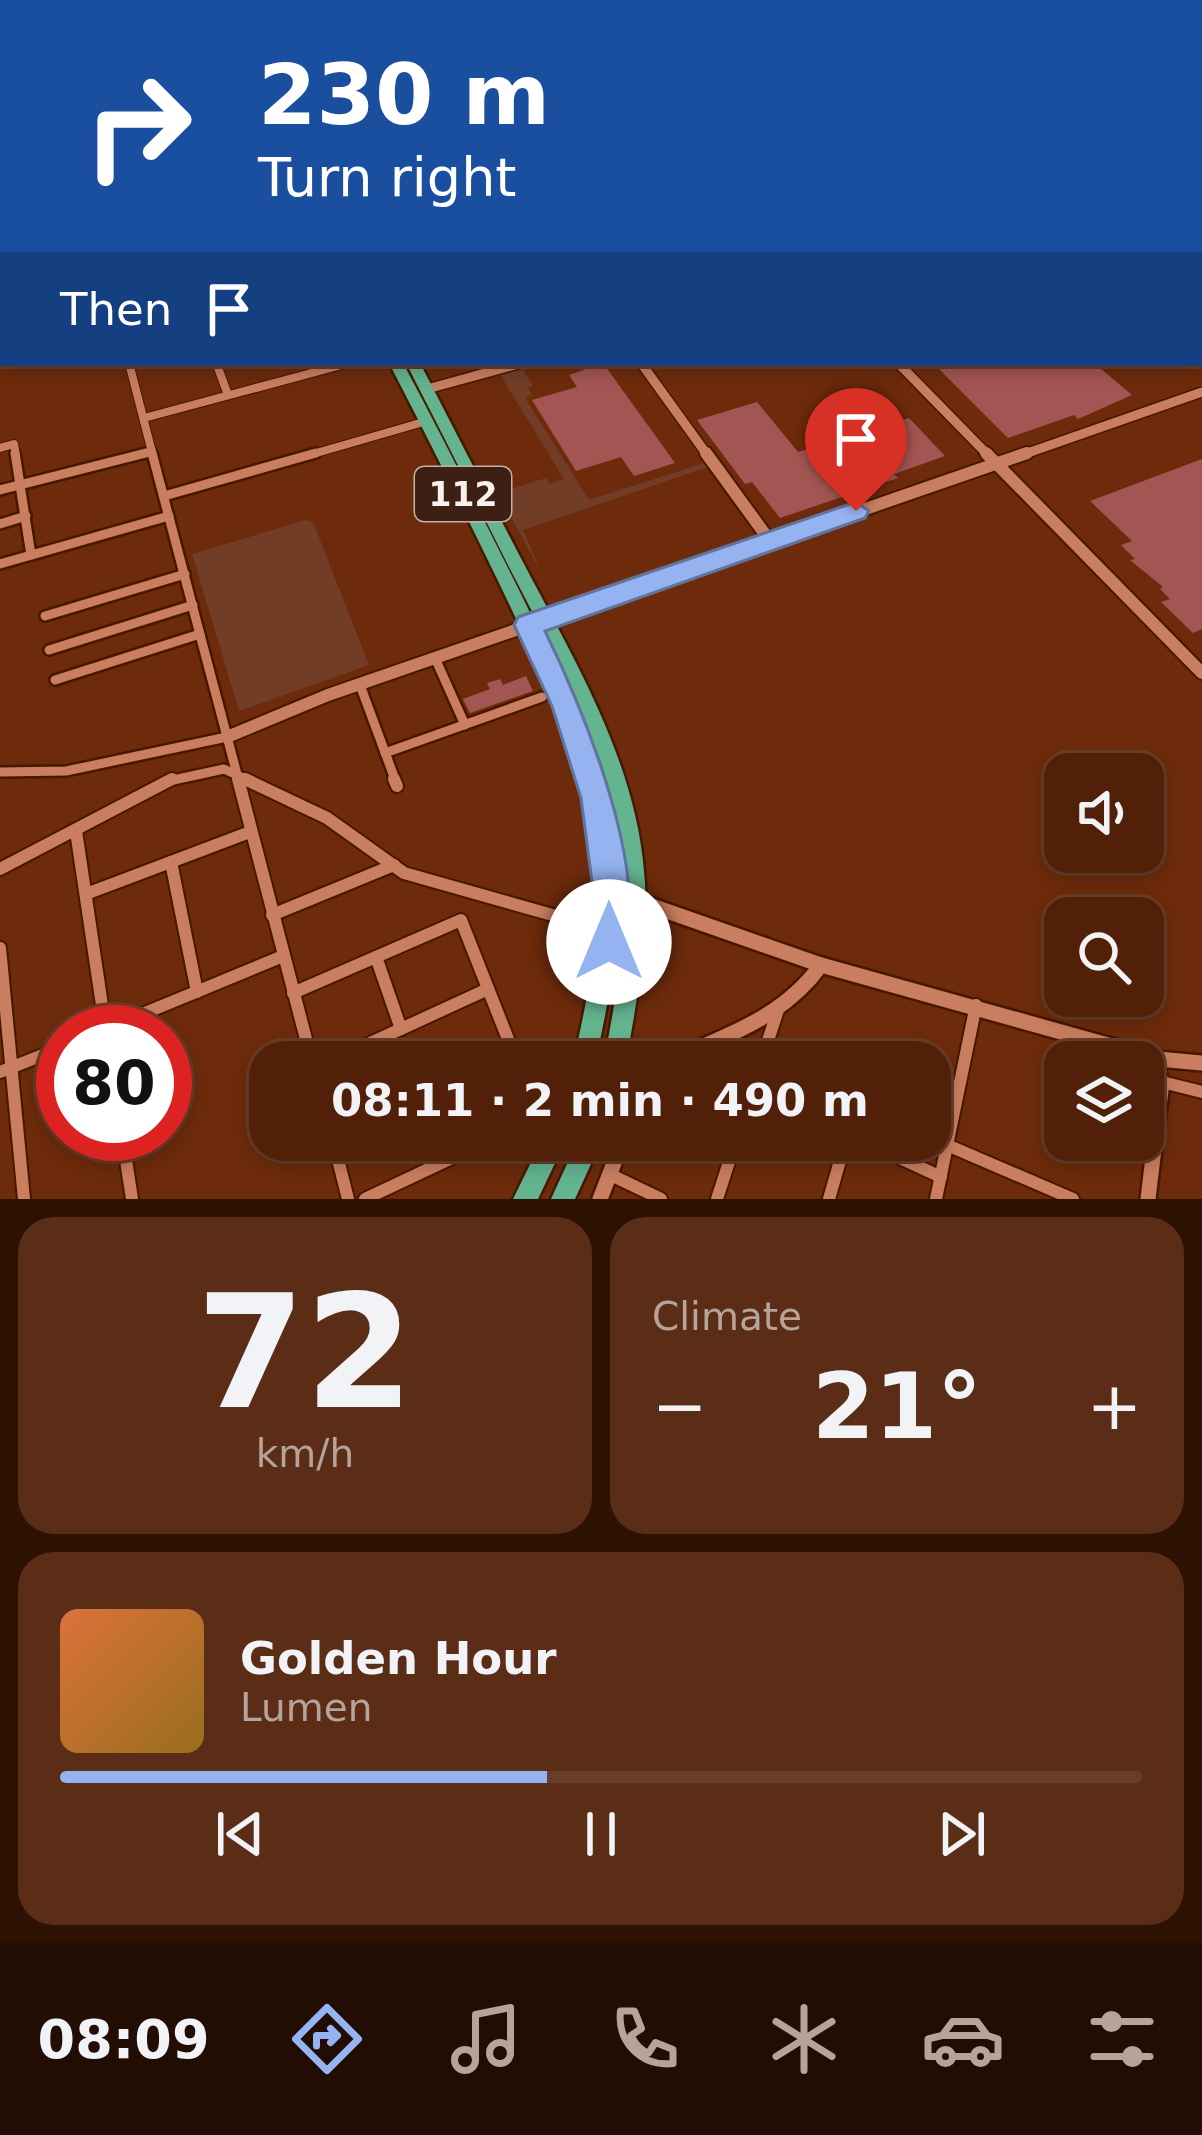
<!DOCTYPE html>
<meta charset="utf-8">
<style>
:root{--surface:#522008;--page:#5c2d16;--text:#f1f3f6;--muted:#b5a39c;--line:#683e29;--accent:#95b2f1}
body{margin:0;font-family:"DejaVu Sans",sans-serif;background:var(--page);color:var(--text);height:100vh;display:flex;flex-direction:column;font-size:45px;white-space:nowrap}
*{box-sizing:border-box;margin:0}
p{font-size:39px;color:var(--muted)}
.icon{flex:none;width:66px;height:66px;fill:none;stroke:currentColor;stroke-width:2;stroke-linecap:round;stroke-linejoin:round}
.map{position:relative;height:1199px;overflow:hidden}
.side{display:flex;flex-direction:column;gap:18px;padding:18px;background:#2d1204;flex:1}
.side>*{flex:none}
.guide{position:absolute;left:0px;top:0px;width:1203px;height:366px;box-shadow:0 6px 18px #0003,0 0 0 3px var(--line);background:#1a4fa0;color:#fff;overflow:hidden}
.buttons{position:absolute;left:1044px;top:753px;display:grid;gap:24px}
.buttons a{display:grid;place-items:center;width:120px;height:120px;border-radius:24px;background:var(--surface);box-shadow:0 6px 18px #0003,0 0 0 3px var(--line);font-size:60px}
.speed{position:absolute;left:36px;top:1005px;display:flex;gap:24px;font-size:60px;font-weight:700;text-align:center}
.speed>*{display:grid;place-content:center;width:156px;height:156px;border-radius:50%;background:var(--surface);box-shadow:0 6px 18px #0003,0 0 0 3px var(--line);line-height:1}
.speed .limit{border:18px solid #d22;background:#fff;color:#111}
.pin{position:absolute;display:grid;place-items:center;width:102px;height:102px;color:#fff;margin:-123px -51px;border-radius:50% 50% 50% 0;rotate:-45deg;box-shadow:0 0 12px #0007}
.pin .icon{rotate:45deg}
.me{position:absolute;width:132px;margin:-66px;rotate:0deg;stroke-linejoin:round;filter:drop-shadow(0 0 9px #0008)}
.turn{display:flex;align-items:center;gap:42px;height:252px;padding:0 60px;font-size:54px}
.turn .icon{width:156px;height:156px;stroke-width:2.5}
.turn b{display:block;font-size:84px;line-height:102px}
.then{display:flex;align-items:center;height:114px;padding:0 60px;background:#0003;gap:24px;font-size:45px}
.big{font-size:90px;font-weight:700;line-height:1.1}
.side .widget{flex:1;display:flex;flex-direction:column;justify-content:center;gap:18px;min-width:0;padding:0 42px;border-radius:36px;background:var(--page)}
.side .dial{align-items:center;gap:0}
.dial b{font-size:156px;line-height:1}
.song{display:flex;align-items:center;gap:36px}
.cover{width:144px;height:144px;border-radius:18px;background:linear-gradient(135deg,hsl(20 70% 55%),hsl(40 70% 35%))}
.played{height:12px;border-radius:6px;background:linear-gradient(90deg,var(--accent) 45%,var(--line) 45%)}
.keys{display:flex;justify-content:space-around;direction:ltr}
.heat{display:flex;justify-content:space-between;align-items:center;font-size:66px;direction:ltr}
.side .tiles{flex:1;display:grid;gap:18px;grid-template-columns:1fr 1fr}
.widget:last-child{grid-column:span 2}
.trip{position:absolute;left:249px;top:1041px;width:702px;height:120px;border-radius:36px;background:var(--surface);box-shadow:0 6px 18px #0003,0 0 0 3px var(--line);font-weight:700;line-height:120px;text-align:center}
.menu{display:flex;height:192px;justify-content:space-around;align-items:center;background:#210d03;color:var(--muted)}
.menu .icon{width:84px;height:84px}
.menu .current{color:var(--accent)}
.menu b{font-size:54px;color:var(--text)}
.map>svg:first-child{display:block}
</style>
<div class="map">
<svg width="1202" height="1199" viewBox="0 0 1202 1199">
<rect width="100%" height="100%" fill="#6d2b0b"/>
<g fill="#723d26">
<path d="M 526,365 L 523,370 L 533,386 L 528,388 L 532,395 L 525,398 L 589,500 L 704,463 L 708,467 L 523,530 L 542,574 L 498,493 L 546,478 L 550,484 L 564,479 L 499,373 Z"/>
<path d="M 306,520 L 313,522 L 369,665 L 239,711 L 192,554 Z"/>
</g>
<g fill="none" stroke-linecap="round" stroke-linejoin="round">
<path stroke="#490036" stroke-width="3" d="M 469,0 L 473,3"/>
<g fill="#490036" fill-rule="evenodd">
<path d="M 242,0 L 238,3 L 223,3 L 227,0 Z"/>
<rect x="0" y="78" width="3" height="7"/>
</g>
</g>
<g fill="#a35553">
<path d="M 603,363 L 675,463 L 634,476 L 621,457 L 576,471 L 532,400 L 577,387 L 569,375 Z"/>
<path d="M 933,363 L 1094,363 L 1132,395 L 1078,419 L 1074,415 L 1008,438 Z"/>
<path d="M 757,402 L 798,452 L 909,418 L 945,456 L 894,474 L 898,478 L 780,518 L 752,482 L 745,484 L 697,420 Z"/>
<path d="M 1202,459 L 1202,629 L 1193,633 L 1161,602 L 1170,599 L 1160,589 L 1163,587 L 1130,560 L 1135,559 L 1121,545 L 1132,541 L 1090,501 Z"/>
<path d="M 526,676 L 533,691 L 470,713 L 463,699 L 490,689 L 487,683 L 500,679 L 503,685 Z"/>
</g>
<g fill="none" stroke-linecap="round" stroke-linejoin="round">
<g stroke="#481700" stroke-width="9">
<g id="street-far3">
<path d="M 623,0 L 700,0"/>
<path d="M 826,0 L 832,3"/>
<path d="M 859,0 L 864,3"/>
<path d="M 976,0 L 981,3"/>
<path d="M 1045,0 L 1051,3"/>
<path d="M 187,3 L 196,0"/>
<path d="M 333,3 L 350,0"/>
<path d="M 803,3 L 820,0"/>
<path d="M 926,3 L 939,0"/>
<path d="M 1003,3 L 1011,0"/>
</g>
</g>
<g stroke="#481700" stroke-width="10">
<g id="street-far2">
<path d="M 129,363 L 153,456"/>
<path d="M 217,365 L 228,395"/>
<path d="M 144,418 L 349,363"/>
<path d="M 0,448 L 14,444 L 16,456"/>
<path d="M 134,456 L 152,451"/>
<path d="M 306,456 L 427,421"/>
</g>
</g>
<g stroke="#481700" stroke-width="14">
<g id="street-far1">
<path d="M 15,453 L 31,555"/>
<path d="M 152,453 L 239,782"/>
<path d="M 0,490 L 146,453"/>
<path d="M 164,496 L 316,453"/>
<path d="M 0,524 L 26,516"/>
<path d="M 0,564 L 169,516"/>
<path d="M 45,616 L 185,574"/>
<path d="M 49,650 L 193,605"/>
<path d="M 435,658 L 465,725"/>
<path d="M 55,680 L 200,634"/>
<path d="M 360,685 L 396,782"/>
<path d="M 385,753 L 542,697"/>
<path d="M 0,772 L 66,771 L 227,737"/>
<path d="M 164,782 L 224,769 L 252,782"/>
</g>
</g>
<g stroke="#481700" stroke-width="16">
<g id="street">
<path d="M 238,779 L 312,1062"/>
<path d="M 245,779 L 327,818 L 404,873 L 588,925"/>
<path d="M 394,779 L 397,786"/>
<path d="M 76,831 L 106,1032"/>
<path d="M 171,862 L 197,992"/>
<path d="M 0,869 L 172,779"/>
<path d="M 86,894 L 250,832"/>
<path d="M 272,915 L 394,865"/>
<path d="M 0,948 L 24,1199"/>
<path d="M 376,957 L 401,1029"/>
<path d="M 293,993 L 461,920 L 517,1062"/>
<path d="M 99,1032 L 283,956"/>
<path d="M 1158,1059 L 1162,1082 L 1202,1092"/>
<path d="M 329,1062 L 488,989"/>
<path d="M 761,1062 L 778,1010"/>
<path d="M 0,1072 L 63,1047"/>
<path d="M 122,1134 L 132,1199"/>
<path d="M 333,1140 L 348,1199"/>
<path d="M 861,1140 L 941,1177"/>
<path d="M 947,1145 L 1073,1199"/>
<path d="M 611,1175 L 661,1199"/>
<path d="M 365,1199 L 490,1140"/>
<path d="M 717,1199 L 736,1140"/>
<path d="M 829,1199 L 846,1140"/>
<path d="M 936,1199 L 976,1005"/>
</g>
</g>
<g stroke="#481700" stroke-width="10">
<path id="secondary-far3" d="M 1182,0 L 1188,3"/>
</g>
<g stroke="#481700" stroke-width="12">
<g id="secondary-far2">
<path d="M 641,363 L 708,456"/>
<path d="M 898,363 L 989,456"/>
<path d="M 427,389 L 522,363"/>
<path d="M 1019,456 L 1202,392"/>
</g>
</g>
<g stroke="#481700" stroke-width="16">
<g id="secondary-far1">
<path d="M 706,453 L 770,541"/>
<path d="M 986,453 L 1202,673"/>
<path d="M 227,737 L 328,695 L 1027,453"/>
</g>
</g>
<g stroke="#481700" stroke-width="20">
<g id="secondary">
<path d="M 635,900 L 821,965 L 1158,1059 L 1202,1063"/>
<path d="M 666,1062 C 724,1037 783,1018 821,965"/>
<path d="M 600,1199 L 623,1140"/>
<path d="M 1148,1199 L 1162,1082"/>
</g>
</g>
<g stroke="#481700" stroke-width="5">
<g id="highway">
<path d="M 731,0 L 751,0 L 745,3 L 725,3 Z"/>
<path d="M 389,363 L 403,363 C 443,438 481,514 519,590 C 562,679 610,773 616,873 C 620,938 610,999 595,1062 L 573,1062 C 588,998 600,937 596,871 C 590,770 543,675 500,585 C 464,511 427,436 389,363 Z"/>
<path d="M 406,363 L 420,363 C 455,431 490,499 525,566 C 575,661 635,761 644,871 C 650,935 637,999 626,1062 L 604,1062 C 615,999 629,936 624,872 C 617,763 558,662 509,567 C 475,499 441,431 406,363 Z"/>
<path d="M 542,1140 L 566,1140 L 538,1199 L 513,1199 Z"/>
<path d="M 578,1140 L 602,1140 L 575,1199 L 551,1199 Z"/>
</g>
</g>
<use href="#street-far3" stroke="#ca7e60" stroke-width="6"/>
<use href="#street-far2" stroke="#ca7e60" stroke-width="8"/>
<use href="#street-far1" stroke="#ca7e60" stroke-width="9"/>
<use href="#street" stroke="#ca7e60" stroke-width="12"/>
<use href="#secondary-far3" stroke="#ca7e60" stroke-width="8"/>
<use href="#secondary-far2" stroke="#ca7e60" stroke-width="9"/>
<use href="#secondary-far1" stroke="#ca7e60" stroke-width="12"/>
<use href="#secondary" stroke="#ca7e60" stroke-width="15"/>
<use href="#highway" fill="#64b490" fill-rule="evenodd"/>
<path stroke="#bc9a8a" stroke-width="3" stroke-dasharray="9 9" stroke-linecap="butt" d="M 839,0 L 844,3"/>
</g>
<path fill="#95b2f1" stroke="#61749d" stroke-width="3" d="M 856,502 L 869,511 L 865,518 L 545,631 C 580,703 654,876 621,954 L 609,959 L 597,954 L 591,942 L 594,897 L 581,798 L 552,706 L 514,625 L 518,617 Z"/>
<g text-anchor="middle" stroke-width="12" stroke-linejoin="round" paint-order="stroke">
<rect fill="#3e1f13" stroke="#c1b2ac" stroke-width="3" x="415" y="467" width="96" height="54" rx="9"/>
<g font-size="33" font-weight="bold" fill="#f9f1ed">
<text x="463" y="506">112</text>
</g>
</g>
</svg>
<div class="buttons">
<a><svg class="icon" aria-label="sound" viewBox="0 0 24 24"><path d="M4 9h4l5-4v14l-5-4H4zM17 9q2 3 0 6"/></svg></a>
<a><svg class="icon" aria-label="search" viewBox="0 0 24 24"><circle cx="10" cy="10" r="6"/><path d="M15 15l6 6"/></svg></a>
<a><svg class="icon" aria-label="layers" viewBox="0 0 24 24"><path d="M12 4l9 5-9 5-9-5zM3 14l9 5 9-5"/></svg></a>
</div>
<div class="speed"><div class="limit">80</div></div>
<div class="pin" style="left:856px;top:511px;background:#d93025"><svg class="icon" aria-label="arrive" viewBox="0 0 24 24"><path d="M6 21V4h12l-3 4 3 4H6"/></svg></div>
<svg class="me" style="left:609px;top:942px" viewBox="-20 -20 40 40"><circle r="19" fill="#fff"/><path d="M0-13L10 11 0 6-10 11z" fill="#95b2f1"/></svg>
<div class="trip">08:11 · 2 min · 490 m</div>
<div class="guide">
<div class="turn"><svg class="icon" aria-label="right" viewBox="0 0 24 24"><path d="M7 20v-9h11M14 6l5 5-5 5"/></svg><div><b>230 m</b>Turn right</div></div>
<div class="then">Then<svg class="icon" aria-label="arrive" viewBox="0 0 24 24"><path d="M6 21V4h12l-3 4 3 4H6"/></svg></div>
</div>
</div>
<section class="side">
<div class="tiles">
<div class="widget dial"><b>72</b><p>km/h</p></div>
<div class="widget"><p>Climate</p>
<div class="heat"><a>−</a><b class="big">21°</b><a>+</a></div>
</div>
<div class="widget">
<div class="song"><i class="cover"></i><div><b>Golden Hour</b><p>Lumen</p></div></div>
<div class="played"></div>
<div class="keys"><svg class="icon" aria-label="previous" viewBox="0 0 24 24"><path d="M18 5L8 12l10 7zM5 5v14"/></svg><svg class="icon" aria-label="pause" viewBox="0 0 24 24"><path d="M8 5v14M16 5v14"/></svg><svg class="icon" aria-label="next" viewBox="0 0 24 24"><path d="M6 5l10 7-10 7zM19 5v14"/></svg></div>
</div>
</div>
</section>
<nav class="menu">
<b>08:09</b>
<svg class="icon current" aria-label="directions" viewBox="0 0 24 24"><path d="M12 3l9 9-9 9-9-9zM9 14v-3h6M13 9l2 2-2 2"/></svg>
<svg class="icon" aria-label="music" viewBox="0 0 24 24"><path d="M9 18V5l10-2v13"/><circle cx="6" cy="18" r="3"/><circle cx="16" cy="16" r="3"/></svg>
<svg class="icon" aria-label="phone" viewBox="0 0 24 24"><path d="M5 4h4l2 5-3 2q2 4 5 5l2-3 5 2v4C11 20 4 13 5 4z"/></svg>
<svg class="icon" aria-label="climate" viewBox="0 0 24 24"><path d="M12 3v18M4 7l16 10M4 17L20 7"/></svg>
<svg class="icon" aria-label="car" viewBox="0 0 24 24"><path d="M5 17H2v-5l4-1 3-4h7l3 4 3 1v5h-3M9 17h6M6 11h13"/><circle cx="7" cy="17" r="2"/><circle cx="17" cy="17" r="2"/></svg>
<svg class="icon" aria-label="filters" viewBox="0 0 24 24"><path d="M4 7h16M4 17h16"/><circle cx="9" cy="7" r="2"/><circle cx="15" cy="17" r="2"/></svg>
</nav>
